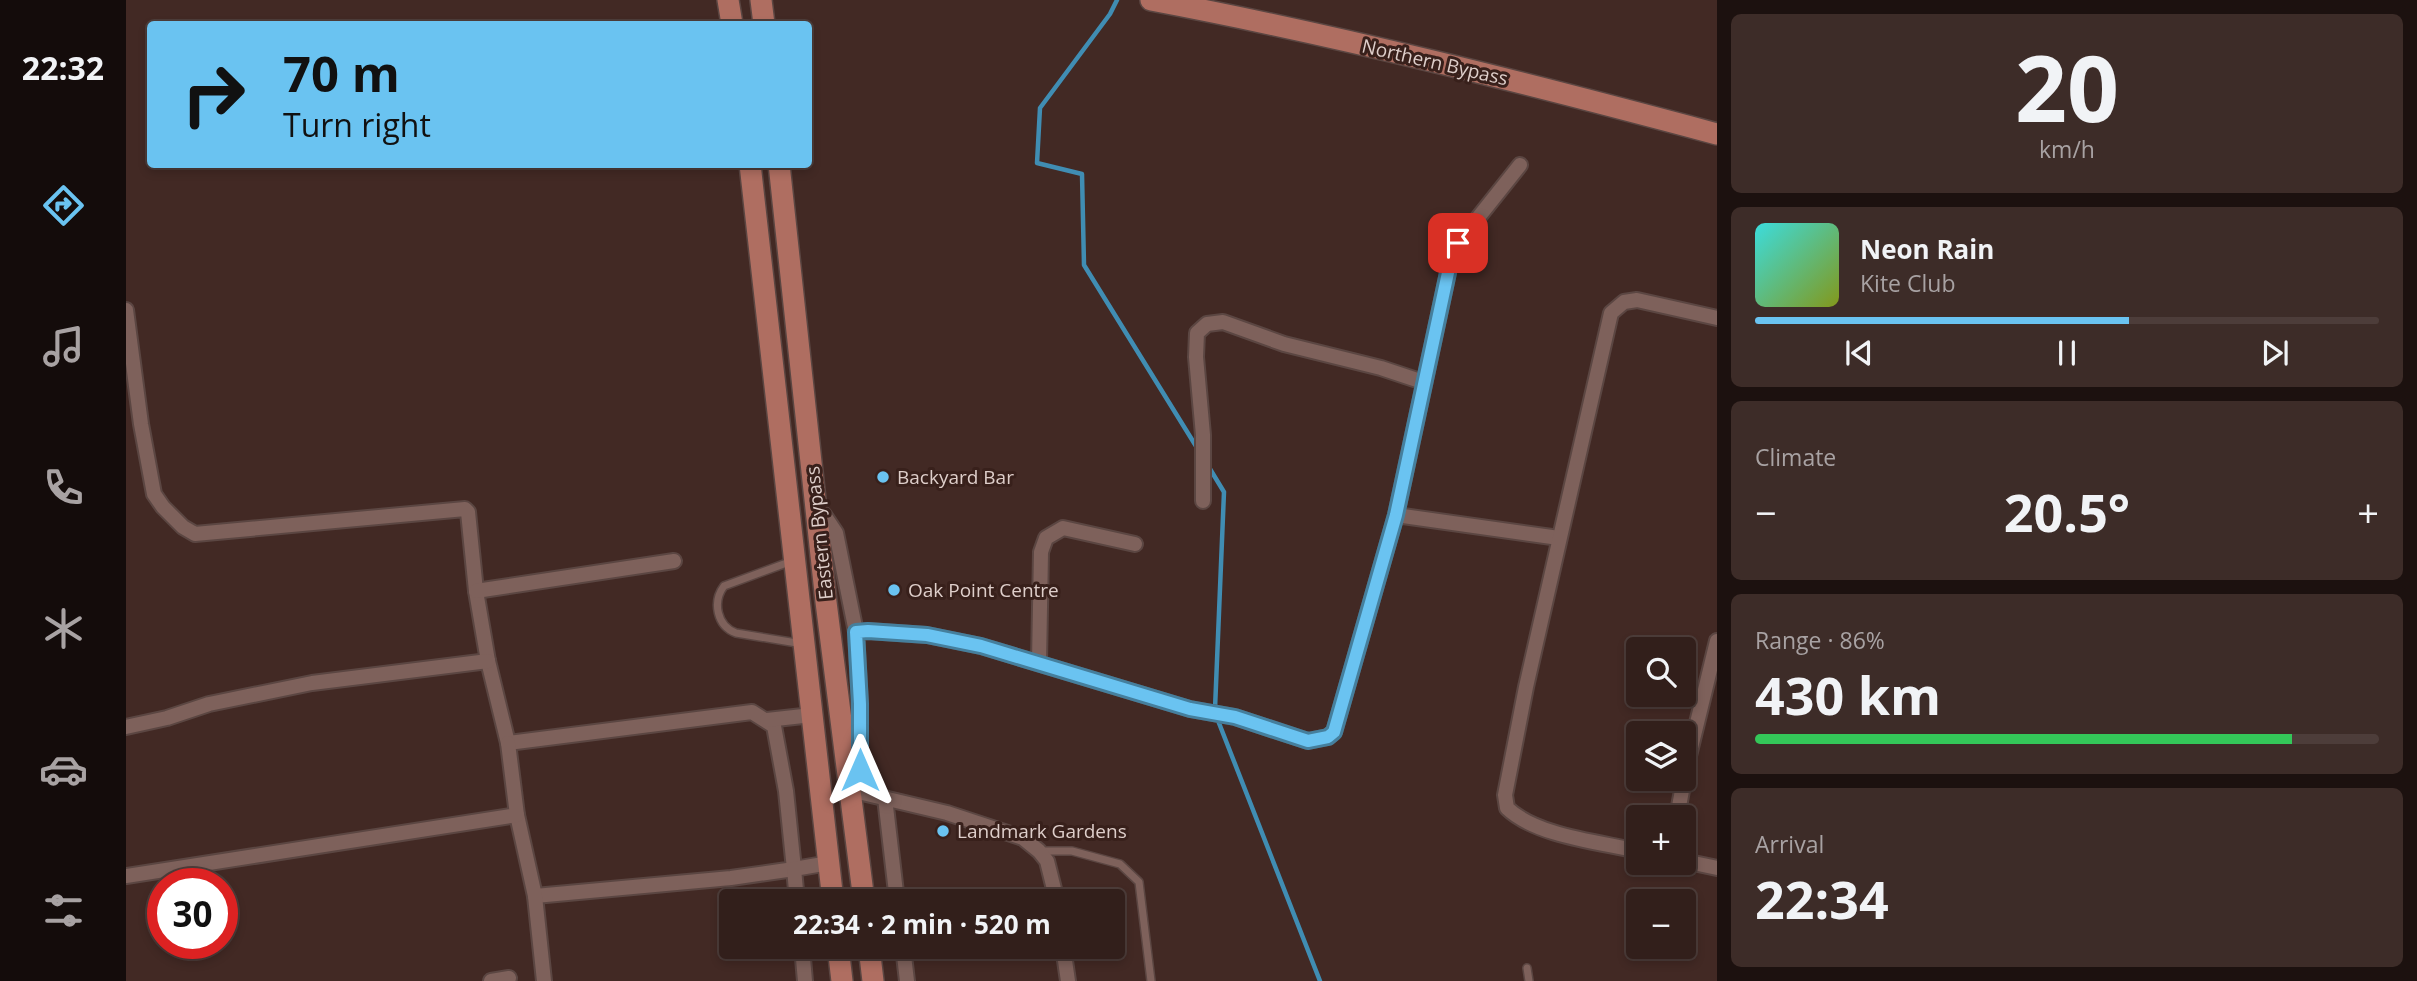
<!DOCTYPE html>
<meta charset="utf-8">
<style>
:root{--surface:#321f1b;--page:#3d2c28;--text:#f1f3f6;--muted:#a8a2a3;--line:#4d3d3a;--accent:#6ac3f1}
body{margin:0;font-family:"Open Sans",sans-serif;background:var(--page);color:var(--text);height:100vh;display:flex;flex-direction:column;font-size:26px;white-space:nowrap}
*{box-sizing:border-box;margin:0}
p{font-size:23px;color:var(--muted)}
.icon{flex:none;width:38px;height:38px;fill:none;stroke:currentColor;stroke-width:2;stroke-linecap:round;stroke-linejoin:round}
.map{position:relative;flex:1;overflow:hidden}
.side{display:flex;flex-direction:column;gap:14px;padding:14px;background:#1c110f;width:700px}
.side>*{flex:none}
.banner{position:absolute;left:21px;top:21px;width:665px;height:147px;border-radius:7px;box-shadow:0 4px 10px #0003,0 0 0 2px var(--line);background:#6ac3f1;color:#111;overflow:hidden}
.tools{position:absolute;left:1500px;top:637px;display:grid;gap:14px}
.tools a{display:grid;place-items:center;width:70px;height:70px;border-radius:7px;background:var(--surface);box-shadow:0 4px 10px #0003,0 0 0 2px var(--line);font-size:35px}
.speed{position:absolute;left:21px;top:868px;display:flex;gap:14px;font-size:35px;font-weight:700;text-align:center}
.speed>*{display:grid;place-content:center;width:91px;height:91px;border-radius:50%;background:var(--surface);box-shadow:0 4px 10px #0003,0 0 0 2px var(--line);line-height:1}
.speed .limit{border:10px solid #d22;background:#fff;color:#111}
.pin{position:absolute;display:grid;place-items:center;width:60px;height:60px;color:#fff;margin:-30px;border-radius:14px;box-shadow:0 4px 10px #0006}
.me{position:absolute;width:77px;margin:-38px;rotate:0deg;stroke-linejoin:round;filter:drop-shadow(0 0 5px #0008)}
.turn{display:flex;align-items:center;gap:24px;height:147px;padding:0 21px;font-size:32px}
.turn .icon{width:91px;height:91px;stroke-width:2.5}
.turn b{display:block;font-size:49px;line-height:60px}
.big{font-size:52px;font-weight:700;line-height:1.1}
.side .widget{flex:1;display:flex;flex-direction:column;justify-content:center;gap:10px;min-width:0;padding:0 24px;border-radius:10px;background:var(--page)}
.side .dial{align-items:center;gap:0}
.dial b{font-size:91px;line-height:1}
.song{display:flex;align-items:center;gap:21px}
.cover{width:84px;height:84px;border-radius:10px;background:linear-gradient(135deg,hsl(180 70% 55%),hsl(70 70% 35%))}
.played{height:7px;border-radius:4px;background:linear-gradient(90deg,var(--accent) 60%,var(--line) 60%)}
.keys{display:flex;justify-content:space-around;direction:ltr}
.heat{display:flex;justify-content:space-between;align-items:center;font-size:38px;direction:ltr}
.charge{height:10px;border-radius:5px;background:linear-gradient(90deg,#34c759 86%,var(--line) 0)}
.trip{position:absolute;left:593px;top:889px;width:406px;height:70px;border-radius:7px;background:var(--surface);box-shadow:0 4px 10px #0003,0 0 0 2px var(--line);font-weight:700;line-height:70px;text-align:center}
main{display:flex;flex:1;min-height:0}
.tabs{display:flex;flex-direction:column;width:126px;justify-content:space-around;align-items:center;background:#140c0b;color:var(--muted)}
.tabs .icon{width:49px;height:49px}
.tabs .on{color:var(--accent)}
.tabs b{font-size:32px;color:var(--text)}
.map>svg:first-child{display:block}
</style>
<main>
<nav class="tabs">
<b>22:32</b>
<svg class="icon on" aria-label="directions" viewBox="0 0 24 24"><path d="M12 3l9 9-9 9-9-9zM9 14v-3h6M13 9l2 2-2 2"/></svg>
<svg class="icon" aria-label="music" viewBox="0 0 24 24"><path d="M9 18V5l10-2v13"/><circle cx="6" cy="18" r="3"/><circle cx="16" cy="16" r="3"/></svg>
<svg class="icon" aria-label="phone" viewBox="0 0 24 24"><path d="M5 4h4l2 5-3 2q2 4 5 5l2-3 5 2v4C11 20 4 13 5 4z"/></svg>
<svg class="icon" aria-label="climate" viewBox="0 0 24 24"><path d="M12 3v18M4 7l16 10M4 17L20 7"/></svg>
<svg class="icon" aria-label="car" viewBox="0 0 24 24"><path d="M5 17H2v-5l4-1 3-4h7l3 4 3 1v5h-3M9 17h6M6 11h13"/><circle cx="7" cy="17" r="2"/><circle cx="17" cy="17" r="2"/></svg>
<svg class="icon" aria-label="filters" viewBox="0 0 24 24"><path d="M4 7h16M4 17h16"/><circle cx="9" cy="7" r="2"/><circle cx="15" cy="17" r="2"/></svg>
</nav>
<div class="map">
<svg width="1591" height="981" viewBox="0 0 1591 981">
<rect width="100%" height="100%" fill="#422924"/>
<g fill="none" stroke-linecap="round" stroke-linejoin="round">
<g stroke="#408db3" stroke-width="4.5">
<path d="M 991,0 L 984,14 L 914,108 L 911,163 L 956,174 L 958,265 L 1073,451"/>
<path d="M 1081,464 L 1098,492 L 1089,709"/>
<path d="M 1091,718 L 1194,981"/>
</g>
<g stroke="#5b4642" stroke-width="10">
<g id="lane">
<path d="M 666,561 L 598,586 C 586,602 591,626 610,633 L 677,644"/>
<path d="M 914,851 L 946,851 L 994,864 L 1013,882 L 1025,981"/>
<path d="M 1401,968 L 1403,981"/>
</g>
</g>
<g stroke="#5b4642" stroke-width="18">
<g id="street">
<path d="M 0,310 L 15,424 L 28,494 L 37,507 L 57,527 L 69,534 L 339,509 L 342,512 L 350,591 L 362,661 L 382,743 L 626,712 L 648,726 L 660,791 L 668,869 L 605,878 L 409,896"/>
<path d="M 1077,501 L 1077,435 L 1070,357 L 1071,333 L 1081,324 L 1097,322 L 1158,344 L 1255,368 L 1297,382"/>
<path d="M 690,510 L 698,515 L 710,533 L 730,632"/>
<path d="M 1270,515 L 1326,254 L 1332,243 L 1394,165"/>
<path d="M 350,591 L 548,561"/>
<path d="M 913,662 L 915,552 L 920,538 L 937,528 L 1009,544"/>
<path d="M 641,720 L 686,715"/>
<path d="M 0,727 L 41,718 L 83,704 L 186,683 L 362,661"/>
<path d="M 728,791 L 821,813 L 897,838 L 913,851 L 921,861 L 931,901"/>
<path d="M 734,792 L 734,704 L 730,632 L 742,631 L 801,635 L 855,646 L 1064,709 L 1109,717 L 1182,741 L 1202,737 L 1208,732 L 1270,515 L 1433,538"/>
<path d="M 759,798 L 771,901"/>
<path d="M 391,815 L 409,896 L 418,981"/>
<path d="M 1551,817 L 1561,764 L 1591,641"/>
<path d="M 1512,851 C 1473,842 1410,836 1381,808 L 1379,795 L 1400,687 L 1485,313 L 1498,302 L 1511,300 L 1591,318"/>
<path d="M 1558,861 L 1591,868"/>
<path d="M 0,876 L 391,815 L 382,743"/>
<path d="M 671,901 L 668,869 L 703,863"/>
<path d="M 676,947 L 679,981"/>
<path d="M 777,947 L 781,981"/>
<path d="M 937,947 L 942,981"/>
<path d="M 365,981 L 383,978"/>
</g>
</g>
<g stroke="#5b4642" stroke-width="24">
<g id="primary">
<path d="M 602,0 L 606,24"/>
<path d="M 635,0 L 638,24"/>
<path d="M 1025,0 C 1216,36 1404,84 1591,134"/>
<path d="M 624,164 L 707,901"/>
<path d="M 653,164 L 700,602 L 738,901"/>
<path d="M 712,947 L 716,981"/>
<path d="M 743,947 L 747,981"/>
</g>
</g>
<use href="#lane" stroke="#7e615b" stroke-width="7"/>
<use href="#street" stroke="#7e615b" stroke-width="14"/>
<use href="#primary" stroke="#af6e61" stroke-width="21"/>
</g>
<g fill="none" stroke-linecap="round" stroke-linejoin="round">
<g stroke="#457f9d" stroke-width="18">
<path id="route" d="M 734,770 L 734,704 L 730,632 L 742,631 L 801,635 L 855,646 L 1064,709 L 1109,717 L 1182,741 L 1202,737 L 1208,732 L 1270,515 L 1326,254 L 1332,243"/>
</g>
<use href="#route" stroke="#6ac3f1" stroke-width="12"/>
</g>
<g fill="#6ac3f1" stroke="#38201b" stroke-width="2.5">
<circle cx="757" cy="477" r="7"/>
<circle cx="768" cy="590" r="7"/>
<circle cx="817" cy="831" r="7"/>
</g>
<g text-anchor="middle" stroke-width="6" stroke-linejoin="round" paint-order="stroke">
<g font-size="19" fill="#dececa" stroke="#38201b">
<text transform="translate(1309 62) rotate(13)" y="7">Northern Bypass</text>
<text transform="translate(693 533) rotate(-96)" y="7">Eastern Bypass</text>
</g>
<g font-size="19" fill="#dececa" stroke="#38201b" text-anchor="start">
<text x="771" y="484">Backyard Bar</text>
<text x="782" y="597">Oak Point Centre</text>
<text x="831" y="838">Landmark Gardens</text>
</g>
</g>
</svg>
<div class="tools">
<a><svg class="icon" aria-label="search" viewBox="0 0 24 24"><circle cx="10" cy="10" r="6"/><path d="M15 15l6 6"/></svg></a>
<a><svg class="icon" aria-label="layers" viewBox="0 0 24 24"><path d="M12 4l9 5-9 5-9-5zM3 14l9 5 9-5"/></svg></a>
<a>+</a>
<a>−</a>
</div>
<div class="speed"><div class="limit">30</div></div>
<div class="pin" style="left:1332px;top:243px;background:#d93025"><svg class="icon" aria-label="arrive" viewBox="0 0 24 24"><path d="M6 21V4h12l-3 4 3 4H6"/></svg></div>
<svg class="me" style="left:734px;top:770px" viewBox="-20 -20 40 40"><path d="M0-17L14 15 0 8-14 15z" fill="#6ac3f1" stroke="#fff" stroke-width="4"/></svg>
<div class="trip">22:34 · 2 min · 520 m</div>
<div class="banner">
<div class="turn"><svg class="icon" aria-label="right" viewBox="0 0 24 24"><path d="M7 20v-9h11M14 6l5 5-5 5"/></svg><div><b>70 m</b>Turn right</div></div>
</div>
</div>
<section class="side">
<div class="widget dial"><b>20</b><p>km/h</p></div>
<div class="widget">
<div class="song"><i class="cover"></i><div><b>Neon Rain</b><p>Kite Club</p></div></div>
<div class="played"></div>
<div class="keys"><svg class="icon" aria-label="previous" viewBox="0 0 24 24"><path d="M18 5L8 12l10 7zM5 5v14"/></svg><svg class="icon" aria-label="pause" viewBox="0 0 24 24"><path d="M8 5v14M16 5v14"/></svg><svg class="icon" aria-label="next" viewBox="0 0 24 24"><path d="M6 5l10 7-10 7zM19 5v14"/></svg></div>
</div>
<div class="widget"><p>Climate</p>
<div class="heat"><a>−</a><b class="big">20.5°</b><a>+</a></div>
</div>
<div class="widget"><p>Range · 86%</p><b class="big">430 km</b><div class="charge"></div></div>
<div class="widget"><p>Arrival</p><b class="big">22:34</b></div>
</section>
</main>
